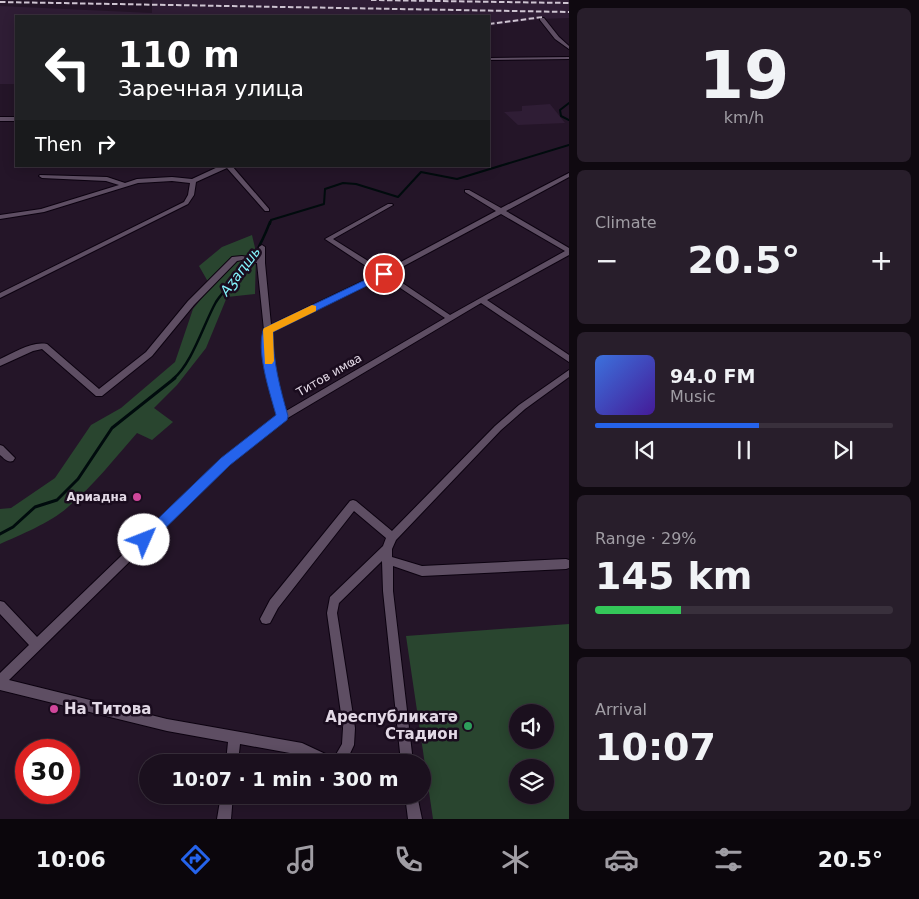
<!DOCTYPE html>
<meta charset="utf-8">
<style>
:root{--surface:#1b101e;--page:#281e2b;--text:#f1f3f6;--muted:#a09da4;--line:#39303c;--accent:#2563eb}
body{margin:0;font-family:"DejaVu Sans",sans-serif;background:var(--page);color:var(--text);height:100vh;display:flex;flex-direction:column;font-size:19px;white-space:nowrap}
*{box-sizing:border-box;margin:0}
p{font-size:16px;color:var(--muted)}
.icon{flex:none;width:28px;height:28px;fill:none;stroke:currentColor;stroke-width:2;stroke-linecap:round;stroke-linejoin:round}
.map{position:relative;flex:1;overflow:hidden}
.side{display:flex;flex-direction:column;gap:8px;padding:8px;background:#0f0910;width:350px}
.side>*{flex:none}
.hud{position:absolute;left:15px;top:15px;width:475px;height:152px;border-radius:0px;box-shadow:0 2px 12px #0003,0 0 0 1px var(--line);background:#202124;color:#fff;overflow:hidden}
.fabs{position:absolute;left:509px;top:704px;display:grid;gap:10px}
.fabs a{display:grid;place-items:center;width:45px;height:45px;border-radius:50%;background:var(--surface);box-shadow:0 2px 12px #0003,0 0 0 1px var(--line);font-size:25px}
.speed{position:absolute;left:15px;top:739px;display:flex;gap:10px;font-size:25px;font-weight:700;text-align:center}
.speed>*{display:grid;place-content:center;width:65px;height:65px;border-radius:50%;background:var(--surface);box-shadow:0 2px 12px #0003,0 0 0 1px var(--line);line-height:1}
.speed .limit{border:8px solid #d22;background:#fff;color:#111}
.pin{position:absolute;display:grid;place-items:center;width:42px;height:42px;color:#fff;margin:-21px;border:2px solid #fff;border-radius:50%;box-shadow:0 1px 5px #0007}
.me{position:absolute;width:55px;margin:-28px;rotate:46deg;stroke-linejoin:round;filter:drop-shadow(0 0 4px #0008)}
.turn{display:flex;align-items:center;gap:18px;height:105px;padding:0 20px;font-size:22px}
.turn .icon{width:65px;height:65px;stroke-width:2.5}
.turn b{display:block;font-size:35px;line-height:42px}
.then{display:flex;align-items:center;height:48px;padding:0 20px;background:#0003;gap:10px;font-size:19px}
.big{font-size:38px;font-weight:700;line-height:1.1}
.side .card{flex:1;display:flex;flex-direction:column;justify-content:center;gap:8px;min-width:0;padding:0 18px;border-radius:8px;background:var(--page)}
.side .dial{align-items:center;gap:0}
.dial b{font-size:65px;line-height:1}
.song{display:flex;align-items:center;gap:15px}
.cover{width:60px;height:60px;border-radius:8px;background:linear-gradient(135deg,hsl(220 70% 55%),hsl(260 70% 35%))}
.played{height:5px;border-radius:2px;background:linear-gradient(90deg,var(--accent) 55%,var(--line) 55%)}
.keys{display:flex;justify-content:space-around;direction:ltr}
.heat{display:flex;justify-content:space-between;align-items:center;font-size:28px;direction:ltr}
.charge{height:8px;border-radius:4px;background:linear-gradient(90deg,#34c759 29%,var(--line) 0)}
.trip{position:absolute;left:139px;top:754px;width:292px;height:50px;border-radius:25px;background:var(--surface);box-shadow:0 2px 12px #0003,0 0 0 1px var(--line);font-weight:700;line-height:50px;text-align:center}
.dock{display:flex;height:80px;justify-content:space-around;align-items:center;background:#0b060c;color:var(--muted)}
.dock .icon{width:35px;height:35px}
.dock .current{color:var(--accent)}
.dock b{font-size:22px;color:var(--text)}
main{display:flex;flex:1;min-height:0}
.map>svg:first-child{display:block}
</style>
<main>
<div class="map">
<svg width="569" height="819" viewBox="0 0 569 819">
<rect width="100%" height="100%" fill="#241528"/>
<g fill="#2f1d35">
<path d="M 152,0 L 569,0 L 569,18 L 539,19 L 489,26 L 489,16 L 16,16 L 16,84 L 0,84 L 0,6 L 152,13 Z"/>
<path d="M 550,104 L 565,123 L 518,125 L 504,112 L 522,111 L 522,106 Z"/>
</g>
<g fill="#29452f" fill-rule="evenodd">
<path d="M 252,235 L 256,252 L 255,294 L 227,297 L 206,348 L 177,385 L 154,408 L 173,422 L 152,440 L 137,433 C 115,458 94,485 68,507 C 52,522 20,535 0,544 L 0,509 L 11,508 L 55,478 L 91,425 L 121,408 L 175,362 L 193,309 L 211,287 L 199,266 L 222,247 Z"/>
<path d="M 569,624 L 569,819 L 433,819 L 406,636 ZM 518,712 L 545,712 L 545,740 L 518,740 ZM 518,768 L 545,768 L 545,795 L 518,795 Z"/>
</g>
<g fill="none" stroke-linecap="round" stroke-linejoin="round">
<g stroke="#000b0d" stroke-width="2">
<path d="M 569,103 L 560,110 L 561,116 L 569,120"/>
<path d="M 270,224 L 271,220 L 324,204 L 325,189 L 343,183 L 356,184 L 398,197 L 421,172 L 457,179 L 569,145"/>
</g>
<path stroke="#000b0d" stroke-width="2.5" d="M 173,379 C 192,364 204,323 216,302 C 224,289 235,281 244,270 C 256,255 263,240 270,222"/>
<path stroke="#000b0d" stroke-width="3" d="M 0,534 L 13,527 L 35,507 L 57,500 L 78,479 L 112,428 L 175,378"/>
<g stroke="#0c0210" stroke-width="2">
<g id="street">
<path d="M 540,18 L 544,18 L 559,37 L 569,46 L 569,49 L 555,39 L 540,20 Z"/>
<path d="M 569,57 L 569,59 L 489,60 L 489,58 Z"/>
<rect x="0" y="117" width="16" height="4"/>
<path d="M 220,166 L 232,166 L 269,209 L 269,211 L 265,211 L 227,168 L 196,182 L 194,195 L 188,204 L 0,298 L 0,293 L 184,202 L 188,195 L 190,183 L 172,181 L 138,183 L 44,212 L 0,219 L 0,215 L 41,209 L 119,185 L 106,181 L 42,178 L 39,176 L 40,175 L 107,177 L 125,183 L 137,179 L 172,177 L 192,179 Z"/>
<path d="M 569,173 L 569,177 L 506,211 L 569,248 L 569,255 L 487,300 L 569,355 L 569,362 L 481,303 L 286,419 L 229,464 L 9,680 L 167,719 L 302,743 L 334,758 L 342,744 L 343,728 L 327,613 L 330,597 L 383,546 L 386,538 L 354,511 L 278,608 L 270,623 L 266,624 L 262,623 L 260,619 L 270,600 L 350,501 L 353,500 L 356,501 L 392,531 L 495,426 L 519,405 L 569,370 L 569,377 L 525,409 L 501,430 L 396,540 L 392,549 L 392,557 L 422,566 L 566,559 L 569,560 L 569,568 L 566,569 L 422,576 L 393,566 L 393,591 L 413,762 L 401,762 L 383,591 L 382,561 L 339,603 L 337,613 L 355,728 L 354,745 L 346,762 L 317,762 L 301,755 L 240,744 L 238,762 L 226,762 L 228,742 L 167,731 L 0,690 L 0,673 L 29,645 L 0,614 L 0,601 L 4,602 L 37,637 L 223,458 L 278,416 L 267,377 L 264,354 L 264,330 L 257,263 L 242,260 L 237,261 L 194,305 L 152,356 L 102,396 L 96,396 L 42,349 L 33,351 L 0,366 L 0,359 C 14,353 31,341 47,344 L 99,389 L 146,352 L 188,301 L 232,257 L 242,256 L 258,259 L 259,247 L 262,245 L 265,247 L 265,263 L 271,325 L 378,274 L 325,239 L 388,204 L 392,204 L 393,205 L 333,239 L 384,271 L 496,211 L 465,192 L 465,190 L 469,190 L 501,208 ZM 501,214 L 565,251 L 450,315 L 389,274 ZM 384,277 L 445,318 L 286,411 L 275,377 L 272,354 L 272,331 Z"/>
<path d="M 0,445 L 3,446 L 15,458 L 13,461 C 7,463 4,458 0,455 Z"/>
<path d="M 221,795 L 233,795 L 231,819 L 217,819 Z"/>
<path d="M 405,795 L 417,795 L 422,819 L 408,819 Z"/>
</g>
</g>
<use href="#street" fill="#5e4e63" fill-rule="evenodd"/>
<g stroke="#cec4d1" stroke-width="2" stroke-dasharray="5.5 2.5" stroke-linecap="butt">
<path d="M 371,0 L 569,3"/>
<path d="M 0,2 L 569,12"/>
<path d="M 489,24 L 543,17"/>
</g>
</g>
<path fill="#2563eb" stroke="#184099" d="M 384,271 L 387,272 L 387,276 L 273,332 C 273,362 280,388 288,416 L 287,420 L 230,465 L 149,544 L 144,546 L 140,544 L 138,540 L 140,536 L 221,458 L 276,415 C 270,393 255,349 264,328 Z"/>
<path fill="#f59e0b" d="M 312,305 L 316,306 L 316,311 L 273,332 L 274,361 L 272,364 L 265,364 L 263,330 L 264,328 Z"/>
<g fill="#d1479c" stroke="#1a0c1e" stroke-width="2">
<circle cx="137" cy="497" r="5"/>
<circle cx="54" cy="709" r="5"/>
</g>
<circle fill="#2e9e5b" stroke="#1a0c1e" stroke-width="2" cx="468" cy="726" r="5"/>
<g text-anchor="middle" stroke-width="5" stroke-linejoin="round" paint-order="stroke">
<g font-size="12" fill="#e3d9e6" stroke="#1a0c1e">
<text transform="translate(329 375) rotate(-30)" y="4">Титов имҩа</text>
</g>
<g font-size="12" font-weight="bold" fill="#e3d9e6" stroke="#1a0c1e" text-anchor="end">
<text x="127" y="501">Ариадна</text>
</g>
<g font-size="14" font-style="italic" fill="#84f4fd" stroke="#1a0c1e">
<text transform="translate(240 271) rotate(-53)" y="5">Аӡаԥшь</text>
</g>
<g font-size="15" font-weight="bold" fill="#e3d9e6" stroke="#1a0c1e" text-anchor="start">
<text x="64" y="714">На Титова</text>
<text x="458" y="722" text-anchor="end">Ареспубликатә<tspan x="458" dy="17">Стадион</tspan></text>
</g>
</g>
</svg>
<div class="fabs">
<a><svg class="icon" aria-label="sound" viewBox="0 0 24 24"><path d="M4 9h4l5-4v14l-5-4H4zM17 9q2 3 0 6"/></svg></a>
<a><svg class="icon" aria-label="layers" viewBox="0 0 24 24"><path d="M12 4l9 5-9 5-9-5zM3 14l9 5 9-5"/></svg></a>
</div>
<div class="speed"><div class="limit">30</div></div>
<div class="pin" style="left:384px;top:274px;background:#d93025"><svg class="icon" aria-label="arrive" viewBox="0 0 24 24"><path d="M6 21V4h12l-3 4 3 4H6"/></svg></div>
<svg class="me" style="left:144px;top:540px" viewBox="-20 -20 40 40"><circle r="19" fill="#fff"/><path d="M0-13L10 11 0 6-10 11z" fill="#2563eb"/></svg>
<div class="trip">10:07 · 1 min · 300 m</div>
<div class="hud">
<div class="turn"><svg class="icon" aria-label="left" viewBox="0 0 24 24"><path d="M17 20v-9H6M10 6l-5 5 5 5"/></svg><div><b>110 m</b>Заречная улица</div></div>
<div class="then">Then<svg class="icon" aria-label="right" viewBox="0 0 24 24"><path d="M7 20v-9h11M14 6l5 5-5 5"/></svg></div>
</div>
</div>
<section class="side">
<div class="card dial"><b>19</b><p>km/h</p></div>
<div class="card"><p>Climate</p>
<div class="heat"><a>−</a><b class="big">20.5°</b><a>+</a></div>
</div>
<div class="card">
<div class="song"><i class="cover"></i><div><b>94.0 FM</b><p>Music</p></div></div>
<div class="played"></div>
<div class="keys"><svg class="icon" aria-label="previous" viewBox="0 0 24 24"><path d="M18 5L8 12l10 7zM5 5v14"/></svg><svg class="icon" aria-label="pause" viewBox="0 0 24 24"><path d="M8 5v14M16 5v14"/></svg><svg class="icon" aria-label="next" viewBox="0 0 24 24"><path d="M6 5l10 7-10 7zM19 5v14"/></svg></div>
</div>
<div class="card"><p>Range · 29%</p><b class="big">145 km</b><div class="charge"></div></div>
<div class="card"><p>Arrival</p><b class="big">10:07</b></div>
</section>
</main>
<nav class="dock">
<b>10:06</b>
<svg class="icon current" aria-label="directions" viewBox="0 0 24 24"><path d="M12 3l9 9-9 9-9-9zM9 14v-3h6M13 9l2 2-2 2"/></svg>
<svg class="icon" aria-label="music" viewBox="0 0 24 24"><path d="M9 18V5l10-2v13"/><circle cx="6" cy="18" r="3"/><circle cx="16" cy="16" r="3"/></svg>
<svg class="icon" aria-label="phone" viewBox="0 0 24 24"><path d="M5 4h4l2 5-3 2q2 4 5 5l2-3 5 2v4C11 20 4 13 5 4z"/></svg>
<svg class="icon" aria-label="climate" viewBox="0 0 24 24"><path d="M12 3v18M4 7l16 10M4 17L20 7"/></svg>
<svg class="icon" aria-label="car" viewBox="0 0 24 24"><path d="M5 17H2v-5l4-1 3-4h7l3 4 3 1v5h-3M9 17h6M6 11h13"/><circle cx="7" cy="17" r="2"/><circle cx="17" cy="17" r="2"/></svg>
<svg class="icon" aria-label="filters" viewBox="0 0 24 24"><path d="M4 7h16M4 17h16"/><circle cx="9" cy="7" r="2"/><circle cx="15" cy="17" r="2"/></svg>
<b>20.5°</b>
</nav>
